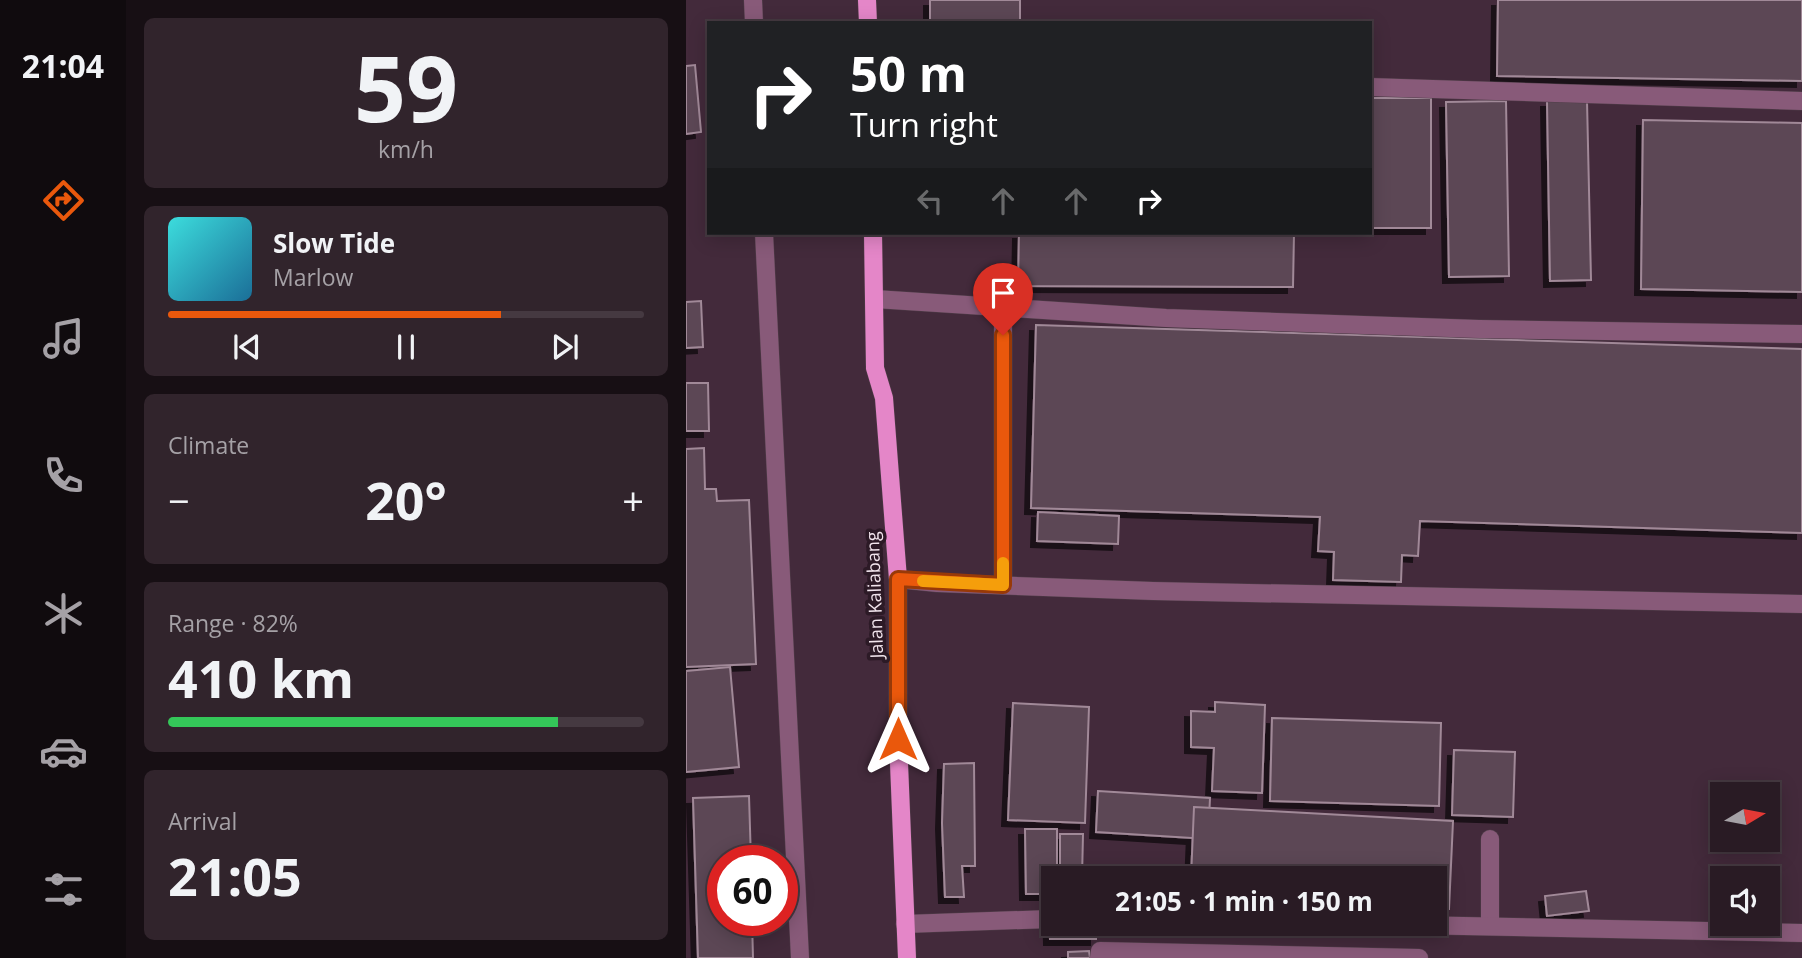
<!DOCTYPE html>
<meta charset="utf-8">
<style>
:root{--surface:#291b24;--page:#31242c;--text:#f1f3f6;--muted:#a5a1a6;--line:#453941;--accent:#ea580c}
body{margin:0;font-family:"Open Sans",sans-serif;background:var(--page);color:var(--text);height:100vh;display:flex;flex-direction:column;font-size:26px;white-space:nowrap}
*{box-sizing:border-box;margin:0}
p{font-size:23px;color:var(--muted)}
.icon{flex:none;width:38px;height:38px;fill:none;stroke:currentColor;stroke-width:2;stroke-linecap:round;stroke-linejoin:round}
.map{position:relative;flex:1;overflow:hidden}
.details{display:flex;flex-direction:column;gap:18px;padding:18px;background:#170f14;width:560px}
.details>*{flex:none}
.hud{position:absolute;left:21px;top:21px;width:665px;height:214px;border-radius:0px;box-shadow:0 4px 18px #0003,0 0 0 2px var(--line);background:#202124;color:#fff;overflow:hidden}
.needle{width:46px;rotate:80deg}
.fabs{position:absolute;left:1024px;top:782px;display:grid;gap:14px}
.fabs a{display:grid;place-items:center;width:70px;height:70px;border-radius:0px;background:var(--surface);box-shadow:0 4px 18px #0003,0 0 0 2px var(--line);font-size:35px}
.speed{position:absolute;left:21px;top:845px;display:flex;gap:14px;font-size:35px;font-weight:700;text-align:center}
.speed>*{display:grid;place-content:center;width:91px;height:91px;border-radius:50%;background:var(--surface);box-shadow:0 4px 18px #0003,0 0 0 2px var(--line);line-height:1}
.speed .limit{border:10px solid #d22;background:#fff;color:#111}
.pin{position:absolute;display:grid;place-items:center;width:60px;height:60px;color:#fff;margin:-72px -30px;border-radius:50% 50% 50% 0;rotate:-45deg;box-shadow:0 0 7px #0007}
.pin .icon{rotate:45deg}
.me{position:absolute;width:77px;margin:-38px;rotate:0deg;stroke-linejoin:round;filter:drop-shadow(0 0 5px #0008)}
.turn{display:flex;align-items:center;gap:24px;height:147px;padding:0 28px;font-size:32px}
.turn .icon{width:91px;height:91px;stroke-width:2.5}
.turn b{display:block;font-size:49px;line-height:60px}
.lanes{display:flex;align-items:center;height:66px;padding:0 28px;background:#0003;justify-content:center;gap:35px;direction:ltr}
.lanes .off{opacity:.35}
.big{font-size:52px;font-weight:700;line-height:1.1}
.details .tile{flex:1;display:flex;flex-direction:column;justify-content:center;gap:10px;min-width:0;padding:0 24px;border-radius:10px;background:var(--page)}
.details .dial{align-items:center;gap:0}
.dial b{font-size:91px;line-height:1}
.song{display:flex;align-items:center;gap:21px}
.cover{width:84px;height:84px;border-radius:10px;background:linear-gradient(135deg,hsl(180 70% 55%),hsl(200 70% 35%))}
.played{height:7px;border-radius:4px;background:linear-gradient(90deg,var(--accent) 70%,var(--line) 70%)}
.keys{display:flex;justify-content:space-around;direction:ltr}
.heat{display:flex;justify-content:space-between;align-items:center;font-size:38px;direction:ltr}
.charge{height:10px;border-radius:5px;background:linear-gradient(90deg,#34c759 82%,var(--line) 0)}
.trip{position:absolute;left:355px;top:866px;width:406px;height:70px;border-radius:0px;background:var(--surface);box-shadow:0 4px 18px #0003,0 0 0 2px var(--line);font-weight:700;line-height:70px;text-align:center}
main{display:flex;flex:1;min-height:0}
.menu{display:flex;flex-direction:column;width:126px;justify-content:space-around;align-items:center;background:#100b0e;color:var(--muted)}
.menu .icon{width:49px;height:49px}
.menu .active{color:var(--accent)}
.menu b{font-size:32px;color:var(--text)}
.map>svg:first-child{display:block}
</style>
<main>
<nav class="menu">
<b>21:04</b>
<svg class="icon active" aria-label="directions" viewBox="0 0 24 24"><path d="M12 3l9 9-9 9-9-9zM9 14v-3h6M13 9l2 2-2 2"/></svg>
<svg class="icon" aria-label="music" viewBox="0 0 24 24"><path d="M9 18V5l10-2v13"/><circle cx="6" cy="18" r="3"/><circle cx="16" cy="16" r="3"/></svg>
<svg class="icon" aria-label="phone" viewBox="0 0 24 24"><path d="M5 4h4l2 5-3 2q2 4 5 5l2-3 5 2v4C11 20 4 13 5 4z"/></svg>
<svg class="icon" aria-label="climate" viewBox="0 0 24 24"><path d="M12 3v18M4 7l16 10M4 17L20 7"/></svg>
<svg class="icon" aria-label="car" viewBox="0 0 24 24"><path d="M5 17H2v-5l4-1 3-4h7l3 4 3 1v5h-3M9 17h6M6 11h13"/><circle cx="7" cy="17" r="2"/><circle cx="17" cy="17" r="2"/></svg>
<svg class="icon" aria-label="filters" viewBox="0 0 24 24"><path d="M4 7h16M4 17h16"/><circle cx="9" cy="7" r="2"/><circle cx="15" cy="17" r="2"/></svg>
</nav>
<section class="details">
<div class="tile dial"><b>59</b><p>km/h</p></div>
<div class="tile">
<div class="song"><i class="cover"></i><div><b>Slow Tide</b><p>Marlow</p></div></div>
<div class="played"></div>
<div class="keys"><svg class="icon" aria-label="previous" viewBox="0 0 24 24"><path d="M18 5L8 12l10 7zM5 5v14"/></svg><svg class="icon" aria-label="pause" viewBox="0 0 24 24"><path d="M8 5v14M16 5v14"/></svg><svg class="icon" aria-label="next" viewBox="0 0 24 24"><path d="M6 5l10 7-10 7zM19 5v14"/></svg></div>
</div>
<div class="tile"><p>Climate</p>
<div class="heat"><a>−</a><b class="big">20°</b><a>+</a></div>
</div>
<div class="tile"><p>Range · 82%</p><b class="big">410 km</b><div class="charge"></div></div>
<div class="tile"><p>Arrival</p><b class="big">21:05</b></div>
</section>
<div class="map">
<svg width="1116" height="958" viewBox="0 0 1116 958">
<defs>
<filter id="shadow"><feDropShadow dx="-6" dy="6" stdDeviation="0" flood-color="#0009"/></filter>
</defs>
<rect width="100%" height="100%" fill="#372430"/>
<path fill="#432a3b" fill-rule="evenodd" d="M 0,0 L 1116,0 L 1116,958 L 0,958 ZM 23,23 L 684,23 L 684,233 L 23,233 ZM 1036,794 L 1082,794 L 1082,840 L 1036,840 ZM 37,861 L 96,861 L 96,920 L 37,920 ZM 368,878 L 749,878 L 749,924 L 368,924 ZM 1036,878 L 1082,878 L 1082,924 L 1036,924 Z"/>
<g fill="#5b4654" stroke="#a18998" stroke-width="2" filter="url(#shadow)">
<rect x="244" y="0" width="90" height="23"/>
<path d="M 812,0 L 1116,0 L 1116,81 L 811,76 Z"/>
<path d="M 9,65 L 15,132 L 0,134 L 0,66 Z"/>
<rect x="686" y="98" width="59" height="130"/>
<path d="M 820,101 L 823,276 L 763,277 L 760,102 Z"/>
<path d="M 861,101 L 901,101 L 905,280 L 864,281 Z"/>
<path d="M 957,120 L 1116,123 L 1116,292 L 955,289 Z"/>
<path d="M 333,233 L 608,233 L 607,287 L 332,286 Z"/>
<path d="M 15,301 L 17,347 L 0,348 L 0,302 Z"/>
<path d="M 350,325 L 1116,349 L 1116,533 L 734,521 L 732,556 L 716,555 L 715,582 L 647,580 L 648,552 L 632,551 L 634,517 L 345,508 Z"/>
<path d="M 0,383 L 22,383 L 23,431 L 0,431 Z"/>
<path d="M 18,448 L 19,489 L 30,489 L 31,501 L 63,500 L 70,664 L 0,667 L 0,449 Z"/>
<path d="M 352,512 L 433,516 L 432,544 L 351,541 Z"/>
<path d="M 44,667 L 53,767 L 0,772 L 0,671 Z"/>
<path d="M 529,702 L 579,705 L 576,793 L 526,791 L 528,748 L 505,747 L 505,711 L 529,712 Z"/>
<path d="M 327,703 L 403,707 L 399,823 L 322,820 Z"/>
<path d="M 586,718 L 755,723 L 753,806 L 584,801 Z"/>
<path d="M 768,750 L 829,752 L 827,817 L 766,815 Z"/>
<path d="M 288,763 L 289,866 L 276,866 L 278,897 L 259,897 L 256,823 L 258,764 Z"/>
<path d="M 412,791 L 524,798 L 522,839 L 410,832 Z"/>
<path d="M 63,796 L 65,861 L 37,861 L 37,920 L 66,920 L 67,958 L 12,958 L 7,798 Z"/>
<path d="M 508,807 L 767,821 L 763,909 L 749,908 L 749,878 L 505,878 Z"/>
<path d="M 339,829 L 371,829 L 371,878 L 368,878 L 368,894 L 340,894 Z"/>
<path d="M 374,834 L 397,834 L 396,878 L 374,878 Z"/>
<path d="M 900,891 L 903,911 L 861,916 L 859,896 Z"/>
<path d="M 363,897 L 368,897 L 368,924 L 410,924 L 410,939 L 364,939 Z"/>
<path d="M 403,951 L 404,958 L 382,958 L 382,952 Z"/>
</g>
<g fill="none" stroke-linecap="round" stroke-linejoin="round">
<g stroke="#513f4a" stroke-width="19">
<g id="minor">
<path d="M 67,0 L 68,23"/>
<path d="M 684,87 L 1116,101"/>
<path d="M 78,233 L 114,958"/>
<path d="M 189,299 L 480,318 L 793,329 L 1116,334"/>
<path d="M 317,307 L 317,585"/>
<path d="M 212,579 L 251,583 L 467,591 L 1116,604"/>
<path d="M 804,839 L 804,926"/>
<path d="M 219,924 L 364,919"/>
<path d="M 676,924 L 1116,933"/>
<path d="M 413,958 L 414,951 L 733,958"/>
</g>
</g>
<g stroke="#513f4a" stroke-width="19">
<g id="major">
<path d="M 181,0 L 182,23"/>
<path d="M 187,233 L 189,368 L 198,398 L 212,579 L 212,739 L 221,958"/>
</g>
</g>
<use href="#minor" stroke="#885a79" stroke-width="18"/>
<use href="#major" stroke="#e486c8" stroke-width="18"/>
</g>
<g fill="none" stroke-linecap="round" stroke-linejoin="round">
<g stroke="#983908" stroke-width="18">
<path id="route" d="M 212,739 L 212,579 L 317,585 L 317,335"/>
</g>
<use href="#route" stroke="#ea580c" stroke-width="12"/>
<path stroke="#f59e0b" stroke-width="12" d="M 237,581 L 317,585 L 317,563"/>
</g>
<g text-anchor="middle" stroke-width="7" stroke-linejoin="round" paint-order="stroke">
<g font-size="18" fill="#f2e5ed" stroke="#2c1a26">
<text transform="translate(189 595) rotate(-92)" y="6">Jalan Kaliabang</text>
</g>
</g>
</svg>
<div class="fabs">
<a><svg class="needle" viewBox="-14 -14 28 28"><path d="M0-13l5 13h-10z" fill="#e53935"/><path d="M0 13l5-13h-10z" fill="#a5a1a6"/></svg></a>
<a><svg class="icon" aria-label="sound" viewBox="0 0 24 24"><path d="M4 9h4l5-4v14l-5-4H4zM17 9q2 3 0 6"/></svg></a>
</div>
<div class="speed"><div class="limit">60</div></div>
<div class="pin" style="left:317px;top:335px;background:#d93025"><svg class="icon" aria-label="arrive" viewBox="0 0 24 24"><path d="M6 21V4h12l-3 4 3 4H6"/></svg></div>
<svg class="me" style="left:212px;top:739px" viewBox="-20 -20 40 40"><path d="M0-17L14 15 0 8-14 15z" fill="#ea580c" stroke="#fff" stroke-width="4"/></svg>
<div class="trip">21:05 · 1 min · 150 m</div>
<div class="hud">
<div class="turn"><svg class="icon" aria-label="right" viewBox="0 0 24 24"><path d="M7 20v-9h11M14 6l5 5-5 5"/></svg><div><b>50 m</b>Turn right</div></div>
<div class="lanes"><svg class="icon off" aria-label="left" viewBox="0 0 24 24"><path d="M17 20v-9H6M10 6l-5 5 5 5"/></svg><svg class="icon off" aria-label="ahead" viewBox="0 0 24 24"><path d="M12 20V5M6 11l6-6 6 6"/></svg><svg class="icon off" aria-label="ahead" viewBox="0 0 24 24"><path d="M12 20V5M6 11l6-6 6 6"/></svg><svg class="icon" aria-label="right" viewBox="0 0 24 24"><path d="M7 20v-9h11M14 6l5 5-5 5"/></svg></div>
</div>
</div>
</main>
